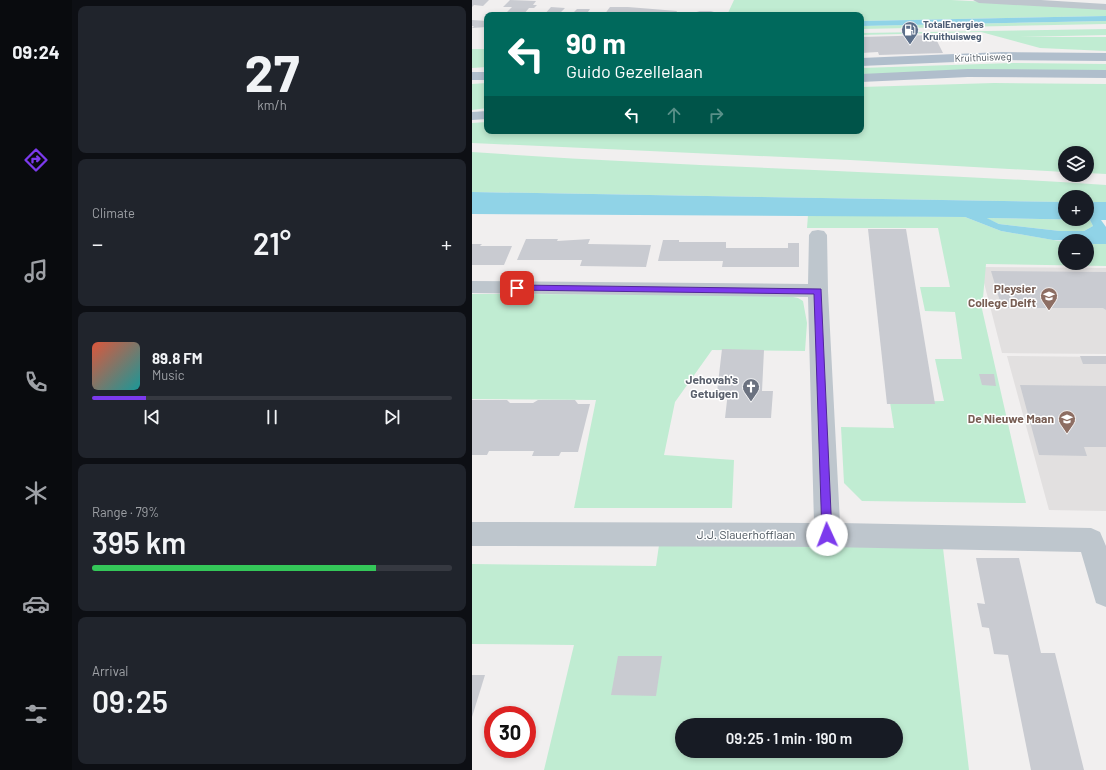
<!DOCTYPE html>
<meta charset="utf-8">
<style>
:root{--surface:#171b24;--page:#20242c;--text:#f1f3f6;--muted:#9ea1a6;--line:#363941;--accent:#7c3aed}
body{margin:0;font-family:Barlow,sans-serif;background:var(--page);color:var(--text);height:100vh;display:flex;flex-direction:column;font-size:15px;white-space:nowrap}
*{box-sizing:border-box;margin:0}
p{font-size:13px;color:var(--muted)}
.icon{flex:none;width:22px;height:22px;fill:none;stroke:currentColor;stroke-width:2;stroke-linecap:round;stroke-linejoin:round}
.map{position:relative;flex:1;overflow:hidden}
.details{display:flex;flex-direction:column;gap:6px;padding:6px;background:#0d0f14;width:400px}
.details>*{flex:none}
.banner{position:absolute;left:12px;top:12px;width:380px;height:122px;border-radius:8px;box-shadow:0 2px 6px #0003;background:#00695c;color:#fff;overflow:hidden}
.controls{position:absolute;left:586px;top:146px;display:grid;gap:8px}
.controls a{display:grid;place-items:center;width:36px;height:36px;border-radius:50%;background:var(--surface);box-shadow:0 2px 6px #0003;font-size:20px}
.speed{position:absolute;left:12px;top:706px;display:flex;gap:8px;font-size:20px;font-weight:700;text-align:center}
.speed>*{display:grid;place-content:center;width:52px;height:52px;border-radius:50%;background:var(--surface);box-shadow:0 2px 6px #0003;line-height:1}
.speed .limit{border:6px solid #d22;background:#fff;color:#111}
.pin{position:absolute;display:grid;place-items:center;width:34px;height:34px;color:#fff;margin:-17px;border-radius:8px;box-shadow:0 2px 6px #0006}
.me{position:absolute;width:44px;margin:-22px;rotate:358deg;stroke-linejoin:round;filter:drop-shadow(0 0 3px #0008)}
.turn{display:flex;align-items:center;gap:14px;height:84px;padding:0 16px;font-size:18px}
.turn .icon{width:52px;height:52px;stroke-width:2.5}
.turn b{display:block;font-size:28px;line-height:34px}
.lanes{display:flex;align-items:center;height:38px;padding:0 16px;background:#0003;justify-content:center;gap:20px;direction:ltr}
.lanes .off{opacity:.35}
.big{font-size:30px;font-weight:600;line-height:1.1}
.details .tile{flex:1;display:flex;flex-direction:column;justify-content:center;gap:6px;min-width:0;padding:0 14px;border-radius:8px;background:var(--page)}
.details .dial{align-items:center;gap:0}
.dial b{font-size:52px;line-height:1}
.song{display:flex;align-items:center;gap:12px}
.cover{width:48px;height:48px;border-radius:6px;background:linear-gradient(135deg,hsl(10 70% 55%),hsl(180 70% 35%))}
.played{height:4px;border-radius:2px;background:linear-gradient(90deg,var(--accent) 15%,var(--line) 15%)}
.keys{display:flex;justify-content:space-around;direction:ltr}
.heat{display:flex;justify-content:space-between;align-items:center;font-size:22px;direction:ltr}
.charge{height:6px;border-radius:3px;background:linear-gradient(90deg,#34c759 79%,var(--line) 0)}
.trip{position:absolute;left:203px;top:718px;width:228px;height:40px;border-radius:20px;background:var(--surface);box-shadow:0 2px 6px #0003;font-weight:600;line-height:40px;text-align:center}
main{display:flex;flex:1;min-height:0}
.tab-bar{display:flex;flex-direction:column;width:72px;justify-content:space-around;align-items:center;background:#090b0e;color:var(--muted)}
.tab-bar .icon{width:28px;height:28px}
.tab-bar .current{color:var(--accent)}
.tab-bar b{font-size:18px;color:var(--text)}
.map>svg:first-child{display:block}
</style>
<main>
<nav class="tab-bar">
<b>09:24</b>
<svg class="icon current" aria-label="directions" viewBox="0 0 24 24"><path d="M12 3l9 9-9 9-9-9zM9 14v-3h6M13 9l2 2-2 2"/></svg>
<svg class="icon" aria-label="music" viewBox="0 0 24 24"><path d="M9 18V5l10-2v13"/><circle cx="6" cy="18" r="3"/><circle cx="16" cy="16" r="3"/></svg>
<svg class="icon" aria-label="phone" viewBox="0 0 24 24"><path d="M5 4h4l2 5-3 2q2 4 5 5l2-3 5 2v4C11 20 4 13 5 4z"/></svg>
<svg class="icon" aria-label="climate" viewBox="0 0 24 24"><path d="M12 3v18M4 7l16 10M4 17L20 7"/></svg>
<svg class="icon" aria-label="car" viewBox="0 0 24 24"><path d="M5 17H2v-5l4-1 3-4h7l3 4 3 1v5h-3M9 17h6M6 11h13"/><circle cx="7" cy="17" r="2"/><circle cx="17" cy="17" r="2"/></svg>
<svg class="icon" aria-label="filters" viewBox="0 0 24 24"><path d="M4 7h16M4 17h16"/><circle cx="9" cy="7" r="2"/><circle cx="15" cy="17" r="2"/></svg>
</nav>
<section class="details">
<div class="tile dial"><b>27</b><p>km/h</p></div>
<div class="tile"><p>Climate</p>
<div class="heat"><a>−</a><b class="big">21°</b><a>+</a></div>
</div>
<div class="tile">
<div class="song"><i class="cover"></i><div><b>89.8 FM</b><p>Music</p></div></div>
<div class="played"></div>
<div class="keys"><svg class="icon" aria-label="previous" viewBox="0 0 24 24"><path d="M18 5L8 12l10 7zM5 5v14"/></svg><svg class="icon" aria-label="pause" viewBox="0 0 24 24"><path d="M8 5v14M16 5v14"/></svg><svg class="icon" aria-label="next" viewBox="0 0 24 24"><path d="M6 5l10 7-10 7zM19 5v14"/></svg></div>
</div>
<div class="tile"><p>Range · 79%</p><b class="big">395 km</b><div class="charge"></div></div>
<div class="tile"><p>Arrival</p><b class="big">09:25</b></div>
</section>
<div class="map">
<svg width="634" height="770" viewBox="0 0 634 770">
<rect width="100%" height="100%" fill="#f1efef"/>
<g fill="#e2e0e0">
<path d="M 508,267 L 634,268 L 634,354 L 530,353 Z"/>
<path d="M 535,356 L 634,357 L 634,511 L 577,510 Z"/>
</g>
<g fill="#c0ecd2" fill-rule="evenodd">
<path d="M 262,0 L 479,0 L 634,8 L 634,16 L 389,21 L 389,15 L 255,15 Z"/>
<path d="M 634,21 L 634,24 L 389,29 L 389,26 Z"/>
<path d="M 634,29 L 634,35 L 548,37 L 634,37 L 634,51 L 568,48 L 509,32 L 389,35 L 389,33 Z"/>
<path d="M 0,49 L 15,49 L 15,67 L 0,68 Z"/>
<path d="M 540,63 L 634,64 L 634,72 L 389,75 L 389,68 Z"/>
<path d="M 15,83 L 15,108 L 0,110 L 0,84 Z"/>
<path d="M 522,83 L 634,84 L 634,174 L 615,173 L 615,153 L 593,153 L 593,172 L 378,160 L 0,143 L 0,123 L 15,122 L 15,131 L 389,131 L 389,87 Z"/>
<path d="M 0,152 C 211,167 423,171 634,185 L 634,202 L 615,202 L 615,197 L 593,197 L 593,202 L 0,192 Z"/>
<path d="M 336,215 L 493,217 L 529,231 L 593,242 L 593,263 L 615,263 L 615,244 L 634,244 L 634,266 L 514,264 L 510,309 L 554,503 L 390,501 L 372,483 L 369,427 L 422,428 L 418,402 L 472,401 L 463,359 L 490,359 L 483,312 L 453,311 L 448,287 L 478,287 L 466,228 L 335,228 Z"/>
<path d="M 514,218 L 618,220 L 621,226 L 612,231 L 588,231 L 527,224 Z"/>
<path d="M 0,294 L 312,295 L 326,298 L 331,301 L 335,323 L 333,351 L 240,350 L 203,402 L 192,455 L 262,460 L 260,508 L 102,508 L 124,400 L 0,399 Z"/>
<path d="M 187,545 L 471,548 L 497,770 L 72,770 L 102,645 L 0,644 L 0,564 L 184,566 ZM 210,725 L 424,725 L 424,751 L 210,751 Z"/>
</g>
<g fill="#90d3e7" fill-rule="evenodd">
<path d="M 634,16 L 634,21 L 389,26 L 389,21 Z"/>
<path d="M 0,192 L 593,202 L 593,219 L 615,219 L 615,202 L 634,202 L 634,220 L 629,220 L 634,227 L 634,244 L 615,244 L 615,241 L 581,240 L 529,231 L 493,217 L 0,214 ZM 515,218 L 618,220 L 621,226 L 612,231 L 588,231 L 527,224 Z"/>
</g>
<g fill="#c9cbd1">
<path d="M 0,0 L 17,0 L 11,6 L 2,5 L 0,7 Z"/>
<path d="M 38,0 L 64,1 L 61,5 L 65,5 L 62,8 L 57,8 L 51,15 L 32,15 L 40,7 L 31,7 Z"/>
<path d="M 79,7 L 93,8 L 88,13 L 99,15 L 105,9 L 118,9 L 114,15 L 72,15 Z"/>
<path d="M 138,7 L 156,7 L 205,11 L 203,15 L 132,15 Z"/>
<path d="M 228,11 L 239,11 L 248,14 L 221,15 L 221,13 Z"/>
<path d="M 0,20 L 15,21 L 15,27 L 0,28 L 2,26 L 0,26 Z"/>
<path d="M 462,35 L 471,53 L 407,55 L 406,52 L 389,53 L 389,37 Z"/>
<path d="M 396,229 L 434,229 L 463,404 L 415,404 Z"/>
<path d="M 54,239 L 86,239 L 85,241 L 118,239 L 116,244 L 179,245 L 174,267 L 108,266 L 110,260 L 45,260 Z"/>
<path d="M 191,240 L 207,240 L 207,242 L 254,242 L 254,248 L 316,248 L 316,243 L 327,243 L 327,267 L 250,267 L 251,261 L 186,261 Z"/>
<path d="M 0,244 L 10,244 L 8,246 L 40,246 L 32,265 L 0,265 Z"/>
<path d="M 519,271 L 634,272 L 634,310 L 631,308 L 530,308 Z"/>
<path d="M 250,349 L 292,350 L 290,391 L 301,391 L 299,418 L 253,418 L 256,392 L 245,392 Z"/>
<path d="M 608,356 L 634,356 L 634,364 L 611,364 Z"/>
<path d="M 507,374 L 522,374 L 524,386 L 510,385 Z"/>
<path d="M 548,385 L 634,386 L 634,447 L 612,447 L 615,456 L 567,455 Z"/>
<path d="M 0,400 L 35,400 L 38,403 L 61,403 L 66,400 L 103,400 L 106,404 L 118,404 L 106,452 L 89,452 L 87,456 L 60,456 L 62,451 L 17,451 L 15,455 L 0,455 Z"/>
<path d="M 504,558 L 547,558 L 569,653 L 583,653 L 612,770 L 559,770 L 536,655 L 522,654 L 517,628 L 510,627 L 505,603 L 513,604 Z"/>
<path d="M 146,656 L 190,656 L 184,696 L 139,695 Z"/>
<path d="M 0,675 L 13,675 L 0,717 Z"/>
</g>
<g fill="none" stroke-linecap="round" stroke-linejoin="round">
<g fill="#bec6cd" fill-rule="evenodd">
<path d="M 501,0 L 569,0 L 634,4 L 634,10 L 507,3 Z"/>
<path d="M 346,230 L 352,231 L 355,235 L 356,291 L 368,523 L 619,528 L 628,532 L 634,546 L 634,607 L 624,603 L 609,552 L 355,547 L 0,546 L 0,522 L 342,523 L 336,297 L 0,293 L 0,281 L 336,284 L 337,235 L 340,231 Z"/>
</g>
<g fill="#b0becc" fill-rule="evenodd">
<path d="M 530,52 L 634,53 L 634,61 L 530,60 L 389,66 L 389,58 Z"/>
<path d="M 496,69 L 634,70 L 634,78 L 496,77 L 389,82 L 389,74 Z"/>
<rect x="0" y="72" width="15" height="8"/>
<path d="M 15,111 L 15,119 L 0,120 L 0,112 Z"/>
</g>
</g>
<path fill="#7c3aed" stroke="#51269a" d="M 45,285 L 349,289 L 360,535 L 359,539 L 355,540 L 351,539 L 350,535 L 342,294 L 42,290 L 41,288 Z"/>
<defs>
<g id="fuel-pin" transform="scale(0.9)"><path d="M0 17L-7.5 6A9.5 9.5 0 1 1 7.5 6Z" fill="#5c6f8a" stroke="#fff"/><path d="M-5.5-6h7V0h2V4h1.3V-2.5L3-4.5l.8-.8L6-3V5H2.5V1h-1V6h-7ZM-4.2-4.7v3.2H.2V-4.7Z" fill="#fff"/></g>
<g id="school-pin" transform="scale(0.9)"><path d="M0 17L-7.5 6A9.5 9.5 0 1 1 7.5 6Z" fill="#8d6e63" stroke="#fff"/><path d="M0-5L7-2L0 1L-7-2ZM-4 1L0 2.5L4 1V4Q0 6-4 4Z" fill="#fff"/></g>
<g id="church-pin" transform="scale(0.9)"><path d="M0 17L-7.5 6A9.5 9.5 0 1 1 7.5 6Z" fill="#6b7280" stroke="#fff"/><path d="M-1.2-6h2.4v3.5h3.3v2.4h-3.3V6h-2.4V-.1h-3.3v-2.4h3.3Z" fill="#fff"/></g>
</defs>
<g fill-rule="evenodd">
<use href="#fuel-pin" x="438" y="30"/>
<use href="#school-pin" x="577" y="296"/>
<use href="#church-pin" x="279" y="387"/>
<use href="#school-pin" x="595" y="419"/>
</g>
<g text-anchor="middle" stroke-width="3" stroke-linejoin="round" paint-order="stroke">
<g font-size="10" font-weight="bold" fill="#4e5e75" stroke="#fff" text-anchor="start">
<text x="451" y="28">TotalEnergies<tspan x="451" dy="12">Kruithuisweg</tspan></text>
</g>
<g font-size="10" fill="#48525b" stroke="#fff">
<text transform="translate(511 57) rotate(-2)" y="4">Kruithuisweg</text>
</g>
<g font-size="12" font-weight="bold" fill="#785e54" stroke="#fff" text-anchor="end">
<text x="564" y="293">Pleysier<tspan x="564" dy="14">College Delft</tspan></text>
<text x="582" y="423">De Nieuwe Maan</text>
</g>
<g font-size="12" font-weight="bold" fill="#5b616d" stroke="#fff" text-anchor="end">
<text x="266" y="384">Jehovah's<tspan x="266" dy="14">Getuigen</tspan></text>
</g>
<g font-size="12" fill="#48525b" stroke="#fff">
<text x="274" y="539">J.J. Slauerhofflaan</text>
</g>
</g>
</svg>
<div class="controls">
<a><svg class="icon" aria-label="layers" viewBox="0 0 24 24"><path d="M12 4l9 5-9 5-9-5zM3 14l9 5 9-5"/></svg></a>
<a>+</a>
<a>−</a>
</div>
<div class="speed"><div class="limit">30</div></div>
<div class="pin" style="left:45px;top:288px;background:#d93025"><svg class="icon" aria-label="arrive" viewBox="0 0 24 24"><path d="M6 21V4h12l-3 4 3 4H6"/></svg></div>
<svg class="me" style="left:355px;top:535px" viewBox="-20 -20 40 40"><circle r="19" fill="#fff"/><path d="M0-13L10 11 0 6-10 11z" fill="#7c3aed"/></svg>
<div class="trip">09:25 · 1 min · 190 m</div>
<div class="banner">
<div class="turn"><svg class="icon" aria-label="left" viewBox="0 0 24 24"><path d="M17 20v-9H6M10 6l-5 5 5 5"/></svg><div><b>90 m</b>Guido Gezellelaan</div></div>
<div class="lanes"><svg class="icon" aria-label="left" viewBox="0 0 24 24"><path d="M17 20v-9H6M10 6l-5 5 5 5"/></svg><svg class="icon off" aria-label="ahead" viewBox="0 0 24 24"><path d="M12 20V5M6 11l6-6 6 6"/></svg><svg class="icon off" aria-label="right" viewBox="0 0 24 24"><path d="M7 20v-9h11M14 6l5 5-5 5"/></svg></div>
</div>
</div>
</main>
